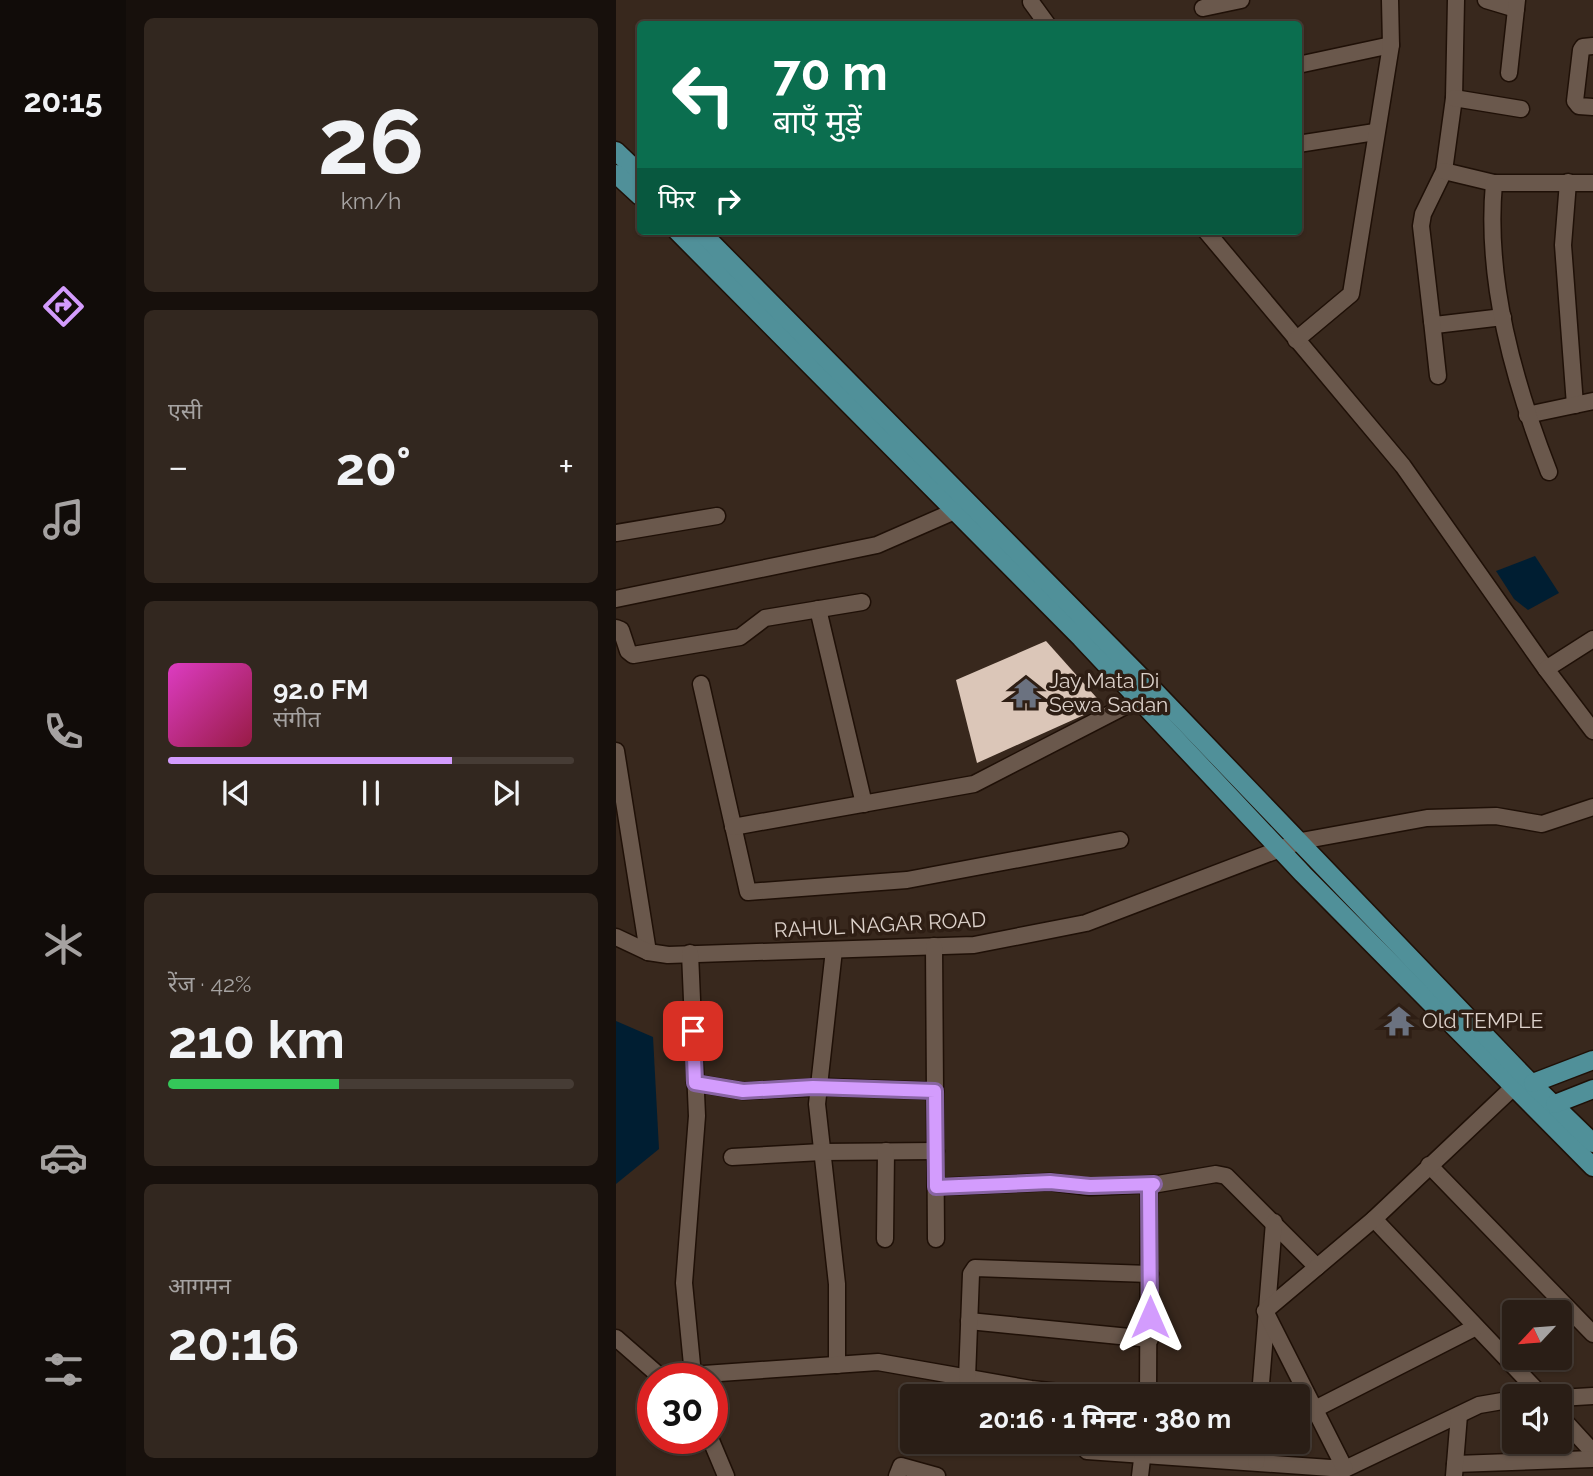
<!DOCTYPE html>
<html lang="hi">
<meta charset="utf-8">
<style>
:root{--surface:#2a1e16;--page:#32271f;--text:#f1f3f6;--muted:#a5a2a1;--line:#463c35;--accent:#d39cfd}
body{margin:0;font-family:Raleway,"Noto Sans Devanagari",sans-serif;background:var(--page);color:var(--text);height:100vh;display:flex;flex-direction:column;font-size:26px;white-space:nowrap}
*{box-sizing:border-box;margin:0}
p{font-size:23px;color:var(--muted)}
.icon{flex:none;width:38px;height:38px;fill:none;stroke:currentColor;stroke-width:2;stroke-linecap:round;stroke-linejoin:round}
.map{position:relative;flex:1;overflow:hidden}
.sheet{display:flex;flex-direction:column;gap:18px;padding:18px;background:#17100c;width:490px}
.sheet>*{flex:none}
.banner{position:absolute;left:21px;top:21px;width:665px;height:214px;border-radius:7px;box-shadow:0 2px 5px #0004,0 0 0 2px var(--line);background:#0b6e4f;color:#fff;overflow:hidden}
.needle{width:46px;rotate:244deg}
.buttons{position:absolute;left:886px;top:1300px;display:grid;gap:14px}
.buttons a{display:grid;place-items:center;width:70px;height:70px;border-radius:7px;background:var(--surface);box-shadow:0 2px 5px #0004,0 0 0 2px var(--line);font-size:35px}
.speed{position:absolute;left:21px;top:1363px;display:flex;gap:14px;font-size:35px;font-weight:700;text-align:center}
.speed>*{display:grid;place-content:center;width:91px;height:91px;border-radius:50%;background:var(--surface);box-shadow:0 2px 5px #0004,0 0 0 2px var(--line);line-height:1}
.speed .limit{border:10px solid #d22;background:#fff;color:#111}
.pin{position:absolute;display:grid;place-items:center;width:60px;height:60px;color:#fff;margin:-30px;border-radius:14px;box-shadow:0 4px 10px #0006}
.me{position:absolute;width:77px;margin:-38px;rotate:0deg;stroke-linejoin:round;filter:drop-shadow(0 0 5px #0008)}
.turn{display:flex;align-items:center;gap:24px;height:147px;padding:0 21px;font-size:32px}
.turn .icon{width:91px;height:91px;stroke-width:2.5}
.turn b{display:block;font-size:49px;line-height:60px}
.then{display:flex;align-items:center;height:66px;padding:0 21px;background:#0003;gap:14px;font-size:26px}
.big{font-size:52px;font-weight:700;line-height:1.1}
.sheet .widget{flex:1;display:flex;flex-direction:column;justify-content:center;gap:10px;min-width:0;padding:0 24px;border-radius:10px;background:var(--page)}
.sheet .dial{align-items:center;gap:0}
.dial b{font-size:91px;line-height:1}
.song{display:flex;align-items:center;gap:21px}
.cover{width:84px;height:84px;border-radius:10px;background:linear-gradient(135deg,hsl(310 70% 55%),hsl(340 70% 35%))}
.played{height:7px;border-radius:4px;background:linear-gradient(90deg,var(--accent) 70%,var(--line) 70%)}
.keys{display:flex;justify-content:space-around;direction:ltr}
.heat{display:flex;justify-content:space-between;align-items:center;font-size:38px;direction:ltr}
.charge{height:10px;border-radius:5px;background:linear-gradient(90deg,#34c759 42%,var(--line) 0)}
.trip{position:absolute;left:284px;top:1384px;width:410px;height:70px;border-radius:7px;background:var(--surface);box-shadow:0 2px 5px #0004,0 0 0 2px var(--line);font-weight:700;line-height:70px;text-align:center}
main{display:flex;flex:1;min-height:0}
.tabs{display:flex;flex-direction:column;width:126px;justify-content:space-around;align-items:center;background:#110c09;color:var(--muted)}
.tabs .icon{width:49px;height:49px}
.tabs .selected{color:var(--accent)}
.tabs b{font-size:32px;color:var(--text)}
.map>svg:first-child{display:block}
</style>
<main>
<nav class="tabs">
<b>20:15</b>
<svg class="icon selected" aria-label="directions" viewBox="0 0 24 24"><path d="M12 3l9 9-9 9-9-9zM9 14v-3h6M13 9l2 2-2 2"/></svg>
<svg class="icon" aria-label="music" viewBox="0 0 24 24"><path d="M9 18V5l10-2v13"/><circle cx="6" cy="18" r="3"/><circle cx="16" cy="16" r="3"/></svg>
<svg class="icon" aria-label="phone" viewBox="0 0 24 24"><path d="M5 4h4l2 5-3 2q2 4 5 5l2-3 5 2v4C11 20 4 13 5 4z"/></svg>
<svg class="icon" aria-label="climate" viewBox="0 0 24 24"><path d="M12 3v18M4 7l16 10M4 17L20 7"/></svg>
<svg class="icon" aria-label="car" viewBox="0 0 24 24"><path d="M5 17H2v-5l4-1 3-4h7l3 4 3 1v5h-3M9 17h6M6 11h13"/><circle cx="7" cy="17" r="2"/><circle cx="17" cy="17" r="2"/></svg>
<svg class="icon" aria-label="filters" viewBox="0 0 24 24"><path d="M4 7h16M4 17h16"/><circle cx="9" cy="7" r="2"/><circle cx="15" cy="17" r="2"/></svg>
</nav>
<section class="sheet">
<div class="widget dial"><b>26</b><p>km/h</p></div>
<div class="widget"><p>एसी</p>
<div class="heat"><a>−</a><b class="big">20°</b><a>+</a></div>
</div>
<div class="widget">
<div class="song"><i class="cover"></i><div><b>92.0 FM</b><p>संगीत</p></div></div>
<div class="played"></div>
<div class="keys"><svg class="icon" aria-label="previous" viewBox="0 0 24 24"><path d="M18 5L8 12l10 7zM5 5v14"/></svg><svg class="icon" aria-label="pause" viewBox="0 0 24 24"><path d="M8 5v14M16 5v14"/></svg><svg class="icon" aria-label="next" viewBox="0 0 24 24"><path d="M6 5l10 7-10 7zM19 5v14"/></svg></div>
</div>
<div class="widget"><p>रेंज · 42%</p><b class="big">210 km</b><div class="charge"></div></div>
<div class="widget"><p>आगमन</p><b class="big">20:16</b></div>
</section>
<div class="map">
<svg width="977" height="1476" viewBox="0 0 977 1476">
<rect width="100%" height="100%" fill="#38281d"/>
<g fill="#001e32">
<path d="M 919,556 L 943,593 L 912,610 L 898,599 L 880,571 Z"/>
<path d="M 0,1021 L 37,1037 L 43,1149 L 0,1184 Z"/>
</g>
<path fill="#dbc6b8" d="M 430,641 L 488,706 L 361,763 L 340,680 Z"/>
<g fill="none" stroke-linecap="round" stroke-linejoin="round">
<g stroke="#1f1007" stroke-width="19">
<g id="minor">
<path d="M 840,0 L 838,98 L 828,171 L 807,214 L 805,226 L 816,321 L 819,325 L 887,317"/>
<path d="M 870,0 L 900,9"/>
<path d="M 415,2 L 431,24"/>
<path d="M 587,8 L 625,0"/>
<path d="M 977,46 L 967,47 L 965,50 L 959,101 L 963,106 L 977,107"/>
<path d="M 682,65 L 775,45"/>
<path d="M 893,73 L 901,0"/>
<path d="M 838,98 L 905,109"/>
<path d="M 682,144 L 759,132"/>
<path d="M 828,171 L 878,183"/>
<path d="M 952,182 L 947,245 L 959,405"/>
<path d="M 590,231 L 787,466 L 930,669"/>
<path d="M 816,321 L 822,376"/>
<path d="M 680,340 L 735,294 L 775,45 L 774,0"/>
<path d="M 911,415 L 977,401"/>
<path d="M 933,472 C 898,382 869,280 878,183 L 977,183"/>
<path d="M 0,533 L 101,516"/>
<path d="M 0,599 L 261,545 L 348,507"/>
<path d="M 202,609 L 248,804"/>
<path d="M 0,628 L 5,630 L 12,651 L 17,655 L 124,637 L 149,618 L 246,602"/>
<path d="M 977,639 L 930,669 L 977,731"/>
<path d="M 85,684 L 132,892 L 291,880 L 504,840"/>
<path d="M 0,751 L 32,952"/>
<path d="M 117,827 L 358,784 L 523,699"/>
<path d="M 0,937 L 32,952 L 52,955 L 358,945 L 470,923 L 685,841 L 811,818 L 880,816 L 926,824 L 977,807"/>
<path d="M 318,946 L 320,1239"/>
<path d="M 218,950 L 201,1104 L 221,1284 L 221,1365"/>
<path d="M 74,953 L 81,1116 L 68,1283 L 77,1375"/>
<path d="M 79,1083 L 127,1091 L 211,1087 L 319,1091"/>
<path d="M 116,1157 L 206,1152 L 320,1151"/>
<path d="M 813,1165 L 977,1334"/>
<path d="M 320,1187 L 434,1182 L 474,1187 L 538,1184"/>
<path d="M 758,1219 L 926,1396"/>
<path d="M 269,1239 L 270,1151"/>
<path d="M 353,1321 L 534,1339"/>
<path d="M 0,1338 L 47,1379"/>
<path d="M 45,1377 L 262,1362 L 415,1389 L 481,1396"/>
<path d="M 351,1378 L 355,1274 L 359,1268 L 534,1274"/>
<path d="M 532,1396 L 533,1189 L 536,1185 L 600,1174 L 610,1176 L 701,1267"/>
<path d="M 644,1396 L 658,1222"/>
<path d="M 943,1398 L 977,1396"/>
<path d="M 699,1409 L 860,1327"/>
<path d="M 943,1415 L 977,1452"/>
<path d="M 94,1438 L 110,1476"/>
<path d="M 471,1451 L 729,1469 L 863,1405 L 898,1399"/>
<path d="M 640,1462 L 641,1442"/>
<path d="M 839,1464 L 977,1459"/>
<path d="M 729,1469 L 649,1311 L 758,1219 L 907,1078"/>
<path d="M 281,1476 L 285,1466 L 321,1476"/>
<path d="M 524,1476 L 528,1442"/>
<path d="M 838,1476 L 843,1415"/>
</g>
</g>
<g stroke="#1f1007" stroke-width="21">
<g id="major">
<path d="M 0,151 L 24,174"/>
<path d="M 0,174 L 24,196"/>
<path d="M 61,231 L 465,638 L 687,874 L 977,1167"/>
<path d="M 84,231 L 531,683 L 909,1077 L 977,1143"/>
<path d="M 917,1083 L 977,1060"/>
<path d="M 939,1104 L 977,1089"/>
</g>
</g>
<use href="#minor" stroke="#6a584c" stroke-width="16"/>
<use href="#major" stroke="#509099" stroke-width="18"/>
</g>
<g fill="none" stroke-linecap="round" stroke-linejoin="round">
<g stroke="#8965a4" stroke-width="18">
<path id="route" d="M 77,1031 L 79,1083 L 127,1091 L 197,1087 L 319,1091 L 320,1187 L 434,1182 L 474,1186 L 538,1184 L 533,1189 L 534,1317"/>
</g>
<use href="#route" stroke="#d39cfd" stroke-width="12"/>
</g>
<defs>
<g id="temple-bare" transform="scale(2.415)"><path d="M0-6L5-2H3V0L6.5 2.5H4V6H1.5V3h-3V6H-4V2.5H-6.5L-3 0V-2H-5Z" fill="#6b7280" stroke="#2e1e14" stroke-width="2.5" paint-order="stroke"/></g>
</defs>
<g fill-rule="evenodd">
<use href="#temple-bare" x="410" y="693"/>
<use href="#temple-bare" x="783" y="1021"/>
</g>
<g text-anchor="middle" stroke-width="7" stroke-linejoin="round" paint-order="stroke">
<g font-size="21" fill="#dcd1ca" stroke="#2e1e14" text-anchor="start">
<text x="433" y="688">Jay Mata Di<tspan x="433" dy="24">Sewa Sadan</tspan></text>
<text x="806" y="1028">Old TEMPLE</text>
</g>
<g font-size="21" fill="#dcd1ca" stroke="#2e1e14">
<text transform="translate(264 925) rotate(-3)" y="7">RAHUL NAGAR ROAD</text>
</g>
</g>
</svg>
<div class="buttons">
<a><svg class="needle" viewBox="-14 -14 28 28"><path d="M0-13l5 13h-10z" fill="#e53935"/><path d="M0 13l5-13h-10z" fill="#a5a2a1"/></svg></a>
<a><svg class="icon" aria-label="sound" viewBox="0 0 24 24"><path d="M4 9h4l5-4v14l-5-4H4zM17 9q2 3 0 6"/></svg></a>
</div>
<div class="speed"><div class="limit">30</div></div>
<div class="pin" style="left:77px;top:1031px;background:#d93025"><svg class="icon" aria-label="arrive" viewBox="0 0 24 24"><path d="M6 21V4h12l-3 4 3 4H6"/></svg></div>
<svg class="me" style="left:534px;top:1317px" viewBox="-20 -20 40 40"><path d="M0-17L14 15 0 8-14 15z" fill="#d39cfd" stroke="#fff" stroke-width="4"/></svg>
<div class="trip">20:16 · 1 मिनट · 380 m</div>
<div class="banner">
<div class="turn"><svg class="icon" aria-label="left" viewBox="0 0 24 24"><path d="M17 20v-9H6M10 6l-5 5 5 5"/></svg><div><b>70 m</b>बाएँ मुड़ें</div></div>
<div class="then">फिर<svg class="icon" aria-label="right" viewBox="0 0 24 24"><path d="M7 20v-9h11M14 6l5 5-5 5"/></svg></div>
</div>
</div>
</main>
